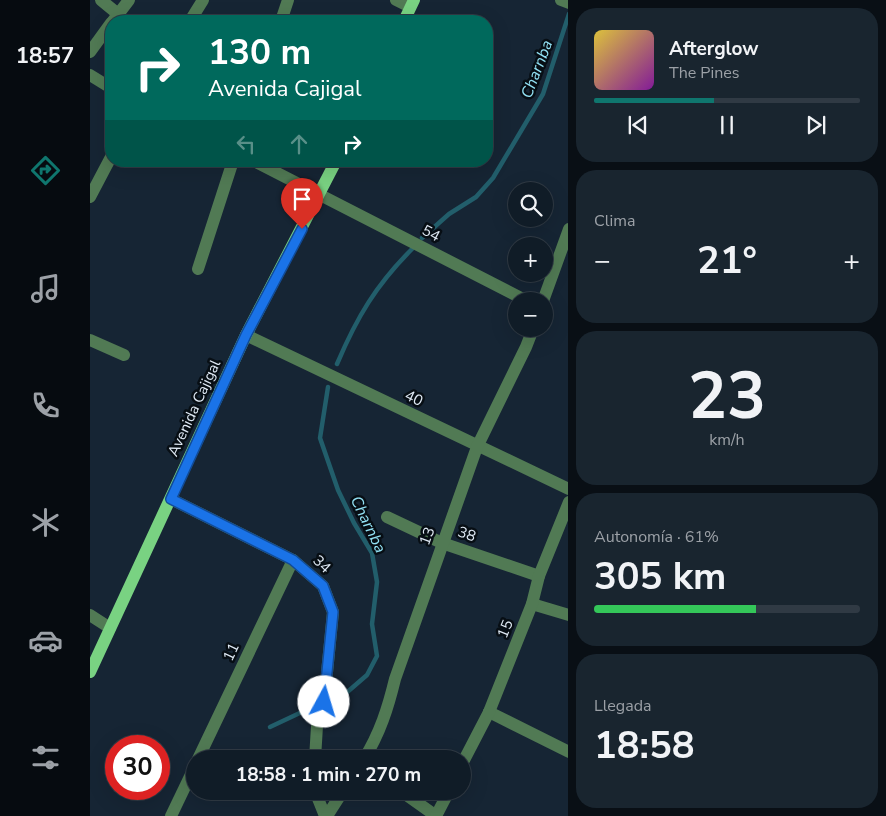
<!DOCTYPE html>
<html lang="es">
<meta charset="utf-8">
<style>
:root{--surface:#101c27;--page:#19252f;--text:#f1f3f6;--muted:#9ca1a7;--line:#303a44;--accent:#0f766e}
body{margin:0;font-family:"Nunito Sans",sans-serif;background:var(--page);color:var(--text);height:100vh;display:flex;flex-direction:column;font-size:19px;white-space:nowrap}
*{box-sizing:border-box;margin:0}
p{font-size:16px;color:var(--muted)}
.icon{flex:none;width:28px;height:28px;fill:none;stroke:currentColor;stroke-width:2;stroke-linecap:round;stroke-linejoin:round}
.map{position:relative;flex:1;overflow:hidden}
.side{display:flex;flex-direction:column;gap:8px;padding:8px;background:#090f15;width:318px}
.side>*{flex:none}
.top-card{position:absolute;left:15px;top:15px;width:388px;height:152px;border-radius:20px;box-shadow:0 5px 20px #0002,0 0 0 1px var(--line);background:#00695c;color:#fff;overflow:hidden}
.fabs{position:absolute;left:418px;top:182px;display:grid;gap:10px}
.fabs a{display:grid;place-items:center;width:45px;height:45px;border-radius:50%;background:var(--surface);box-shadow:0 5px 20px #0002,0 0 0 1px var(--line);font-size:25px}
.speed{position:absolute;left:15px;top:735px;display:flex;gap:10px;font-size:25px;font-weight:700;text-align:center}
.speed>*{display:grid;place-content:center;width:65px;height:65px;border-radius:50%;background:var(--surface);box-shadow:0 5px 20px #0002,0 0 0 1px var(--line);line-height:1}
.speed .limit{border:8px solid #d22;background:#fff;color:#111}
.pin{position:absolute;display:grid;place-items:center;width:42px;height:42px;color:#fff;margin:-51px -21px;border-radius:50% 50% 50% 0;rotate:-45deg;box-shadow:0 0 5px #0007}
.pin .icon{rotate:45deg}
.me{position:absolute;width:55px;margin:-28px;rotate:6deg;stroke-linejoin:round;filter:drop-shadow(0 0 4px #0008)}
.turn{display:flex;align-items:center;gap:18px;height:105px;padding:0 20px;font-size:22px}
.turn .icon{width:65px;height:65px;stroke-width:2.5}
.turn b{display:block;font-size:35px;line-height:42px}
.lanes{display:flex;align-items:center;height:48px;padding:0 20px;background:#0003;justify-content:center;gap:25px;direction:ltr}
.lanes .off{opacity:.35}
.big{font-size:38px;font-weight:700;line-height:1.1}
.side .card{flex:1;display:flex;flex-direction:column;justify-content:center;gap:8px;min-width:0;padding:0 18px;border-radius:20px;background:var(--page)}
.side .dial{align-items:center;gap:0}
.dial b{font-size:65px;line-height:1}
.song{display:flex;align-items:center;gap:15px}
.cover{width:60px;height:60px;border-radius:8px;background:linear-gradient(135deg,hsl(50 70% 55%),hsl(290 70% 35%))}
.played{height:5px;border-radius:2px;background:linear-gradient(90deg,var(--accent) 45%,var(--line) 45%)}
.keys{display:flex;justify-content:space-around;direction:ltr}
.heat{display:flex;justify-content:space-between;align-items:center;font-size:28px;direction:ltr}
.charge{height:8px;border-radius:4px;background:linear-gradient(90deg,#34c759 61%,var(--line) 0)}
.trip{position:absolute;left:96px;top:750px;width:285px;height:50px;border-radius:25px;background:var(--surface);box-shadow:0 5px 20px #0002,0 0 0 1px var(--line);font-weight:700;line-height:50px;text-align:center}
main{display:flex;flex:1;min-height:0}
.menu{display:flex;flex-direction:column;width:90px;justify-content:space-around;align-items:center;background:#060b10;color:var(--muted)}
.menu .icon{width:35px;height:35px}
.menu .selected{color:var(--accent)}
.menu b{font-size:22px;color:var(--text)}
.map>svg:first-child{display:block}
</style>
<main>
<nav class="menu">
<b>18:57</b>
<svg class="icon selected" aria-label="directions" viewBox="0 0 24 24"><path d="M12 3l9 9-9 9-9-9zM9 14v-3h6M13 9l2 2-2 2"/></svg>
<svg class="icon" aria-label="music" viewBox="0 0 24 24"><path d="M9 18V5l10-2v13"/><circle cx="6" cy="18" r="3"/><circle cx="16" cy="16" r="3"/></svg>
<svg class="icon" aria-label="phone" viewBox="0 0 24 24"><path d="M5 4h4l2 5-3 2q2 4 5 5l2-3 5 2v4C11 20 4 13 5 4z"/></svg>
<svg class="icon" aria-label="climate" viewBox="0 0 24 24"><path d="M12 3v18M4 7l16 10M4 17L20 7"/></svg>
<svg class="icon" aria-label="car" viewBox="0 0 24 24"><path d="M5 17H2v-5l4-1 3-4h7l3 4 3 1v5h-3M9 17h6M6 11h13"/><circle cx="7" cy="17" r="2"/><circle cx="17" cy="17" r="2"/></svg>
<svg class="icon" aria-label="filters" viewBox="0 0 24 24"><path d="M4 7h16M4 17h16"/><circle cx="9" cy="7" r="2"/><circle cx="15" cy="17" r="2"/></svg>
</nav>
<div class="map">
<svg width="479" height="816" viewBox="0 0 479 816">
<rect width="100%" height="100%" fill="#162534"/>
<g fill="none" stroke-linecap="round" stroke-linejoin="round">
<g stroke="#225e6b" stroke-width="4.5">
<path d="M 332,238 L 359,214 L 386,197 L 403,178 L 453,94 L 479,14"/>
<path d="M 247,364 C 267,317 286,285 322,249"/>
<path d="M 238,387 L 230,438 L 248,490 L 264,523 L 282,553 L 287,582 L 282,624 L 287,656 L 277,675 L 255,694"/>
<path d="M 180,727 L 231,703"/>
</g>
<g stroke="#517a54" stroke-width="12">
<path d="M 11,0 L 28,14"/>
<path d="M 306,0 L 320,7"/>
<path d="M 471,0 L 479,3"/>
<path d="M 23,21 L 39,0"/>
<path d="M 100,21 L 113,0"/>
<path d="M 191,21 L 198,0"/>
<path d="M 0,52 L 21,23"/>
<path d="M 0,75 L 21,88"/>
<path d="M 164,161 L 437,301"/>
<path d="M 0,197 L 21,157"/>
<path d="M 108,269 L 143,161"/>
<path d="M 453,301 L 479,229"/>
<path d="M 156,335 L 479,489"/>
<path d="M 0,340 L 34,355"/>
<path d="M 81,499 L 203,560 L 233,586 L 243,612 L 234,703 L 227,726 L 225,759"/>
<path d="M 297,517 L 352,543 L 449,576"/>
<path d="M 442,604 L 479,615"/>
<path d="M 0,615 L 20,628"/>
<path d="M 399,712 L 479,752"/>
<path d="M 108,759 L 203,560"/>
<path d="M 274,759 C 290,733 298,708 305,679 L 387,447 L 436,347 L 443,329"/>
<path d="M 372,764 L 399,712 L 442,604 L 449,576 L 479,502"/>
<path d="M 225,791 L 235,816"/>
<path d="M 311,791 L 346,816"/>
<path d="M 81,816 L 105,766"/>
<path d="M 237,816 L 253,791"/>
<path d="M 346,816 L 359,791"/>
</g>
<g stroke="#79d282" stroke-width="12">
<path d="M 314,21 L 324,0"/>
<path d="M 0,672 L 156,335 L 246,161"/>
</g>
</g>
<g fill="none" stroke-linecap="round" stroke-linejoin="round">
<g stroke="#114b97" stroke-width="12">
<path id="route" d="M 212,229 L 156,335 L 81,499 L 203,560 L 233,586 L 243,612 L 234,702"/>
</g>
<use href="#route" stroke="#1a73e8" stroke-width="9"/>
</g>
<g text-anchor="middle" stroke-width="5" stroke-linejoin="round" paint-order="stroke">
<g font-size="15" fill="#e0eaf5" stroke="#070e14">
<text transform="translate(341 233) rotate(28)" y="5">54</text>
<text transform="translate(324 398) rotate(26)" y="5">40</text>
<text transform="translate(104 408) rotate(-65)" y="5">Avenida Cajigal</text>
<text transform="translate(377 534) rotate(19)" y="5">38</text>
<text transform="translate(337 536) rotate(-70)" y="5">13</text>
<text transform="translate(232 564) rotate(43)" y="5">34</text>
<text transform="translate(415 629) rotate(-68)" y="5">15</text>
<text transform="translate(141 652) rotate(-65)" y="5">11</text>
</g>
<g font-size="16" font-style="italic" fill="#92e1f4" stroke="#070e14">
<text transform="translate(446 69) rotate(-69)" y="6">Charnba</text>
<text transform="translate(279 524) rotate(64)" y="6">Charnba</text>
</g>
</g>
</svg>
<div class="fabs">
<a><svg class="icon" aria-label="search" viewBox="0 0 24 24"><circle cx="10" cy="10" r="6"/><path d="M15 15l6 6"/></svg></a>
<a>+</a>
<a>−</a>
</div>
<div class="speed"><div class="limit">30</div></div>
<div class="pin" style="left:212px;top:229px;background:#d93025"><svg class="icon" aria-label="arrive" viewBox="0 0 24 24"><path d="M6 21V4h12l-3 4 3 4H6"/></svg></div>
<svg class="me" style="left:234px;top:702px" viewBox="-20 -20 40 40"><circle r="19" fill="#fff"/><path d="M0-13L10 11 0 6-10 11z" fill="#1a73e8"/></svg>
<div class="trip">18:58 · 1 min · 270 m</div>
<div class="top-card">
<div class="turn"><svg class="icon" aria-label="right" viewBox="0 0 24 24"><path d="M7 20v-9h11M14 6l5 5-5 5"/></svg><div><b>130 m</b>Avenida Cajigal</div></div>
<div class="lanes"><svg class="icon off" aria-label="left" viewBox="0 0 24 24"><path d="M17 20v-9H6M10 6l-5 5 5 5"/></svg><svg class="icon off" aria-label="ahead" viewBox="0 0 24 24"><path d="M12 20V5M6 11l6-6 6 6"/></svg><svg class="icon" aria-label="right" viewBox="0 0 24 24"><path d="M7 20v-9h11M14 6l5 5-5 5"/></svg></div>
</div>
</div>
<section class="side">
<div class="card">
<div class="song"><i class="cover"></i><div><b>Afterglow</b><p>The Pines</p></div></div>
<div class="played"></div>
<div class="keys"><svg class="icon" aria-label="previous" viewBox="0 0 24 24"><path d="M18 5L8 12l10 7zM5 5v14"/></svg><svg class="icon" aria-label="pause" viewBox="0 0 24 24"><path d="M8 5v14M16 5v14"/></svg><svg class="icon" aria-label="next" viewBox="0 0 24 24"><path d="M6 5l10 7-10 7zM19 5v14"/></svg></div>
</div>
<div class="card"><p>Clima</p>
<div class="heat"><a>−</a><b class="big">21°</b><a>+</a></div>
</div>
<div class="card dial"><b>23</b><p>km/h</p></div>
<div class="card"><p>Autonomía · 61%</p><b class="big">305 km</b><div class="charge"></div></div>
<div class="card"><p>Llegada</p><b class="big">18:58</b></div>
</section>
</main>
